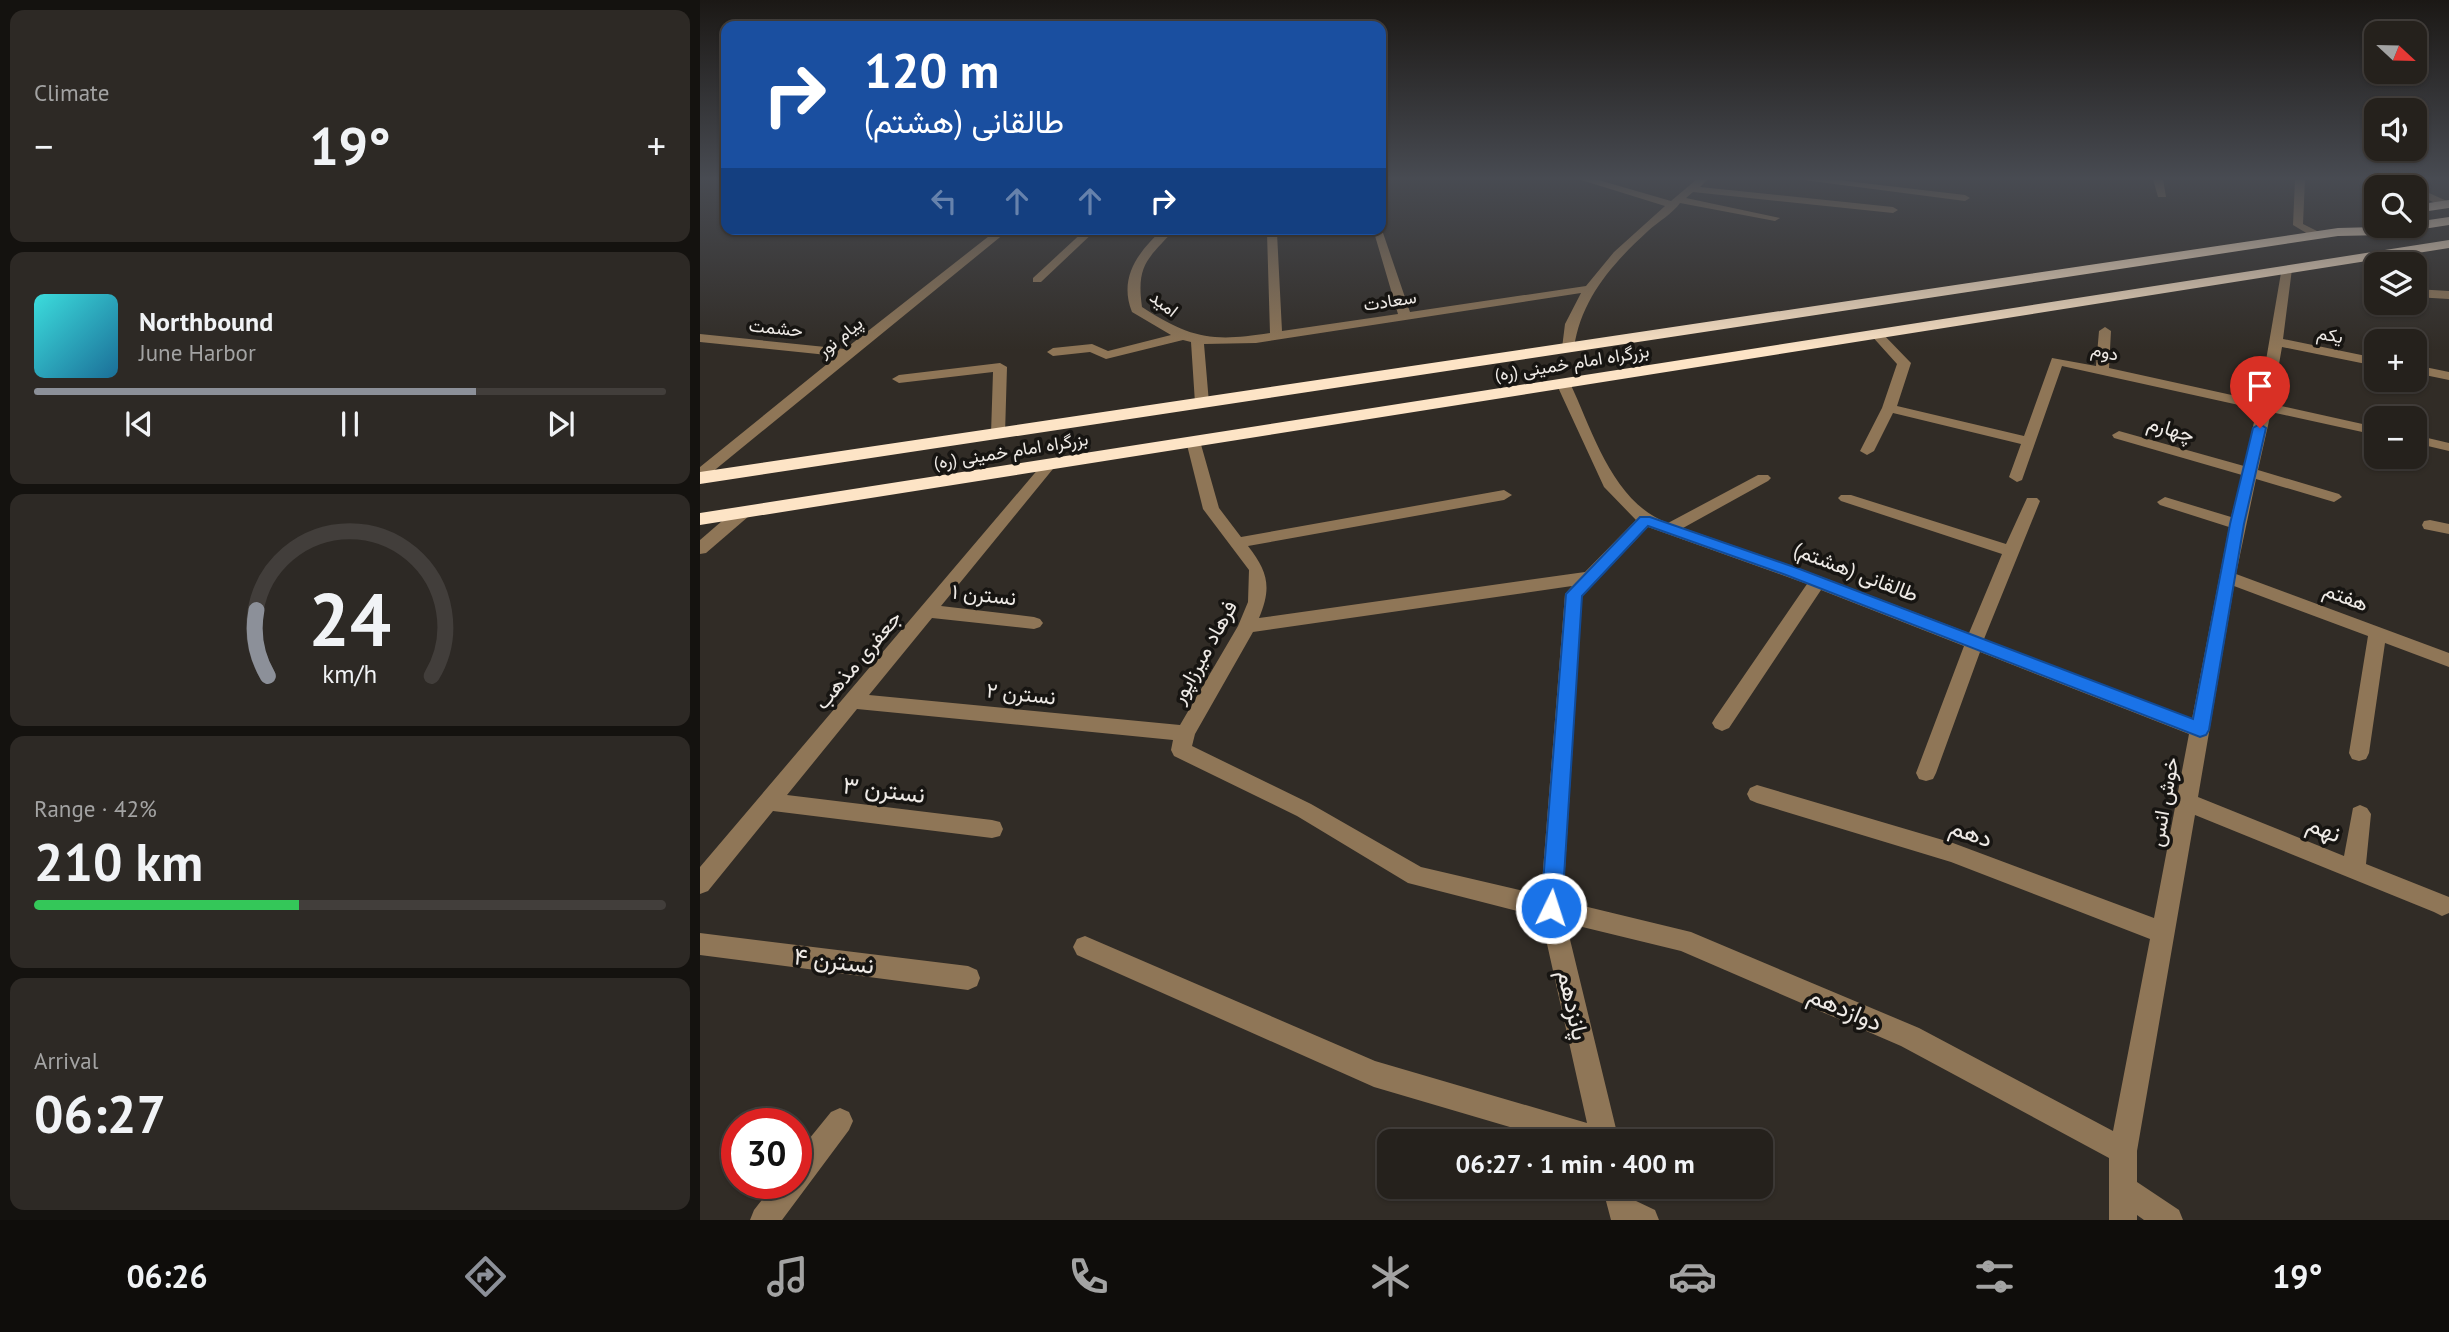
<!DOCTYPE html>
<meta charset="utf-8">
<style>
:root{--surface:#25211c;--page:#2d2925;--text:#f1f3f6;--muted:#a3a3a3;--line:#423e3b;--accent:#8c9099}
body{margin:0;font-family:"PT Sans",Vazirmatn,sans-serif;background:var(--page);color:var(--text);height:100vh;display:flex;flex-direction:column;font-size:26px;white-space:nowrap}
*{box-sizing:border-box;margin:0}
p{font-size:23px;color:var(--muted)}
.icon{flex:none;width:38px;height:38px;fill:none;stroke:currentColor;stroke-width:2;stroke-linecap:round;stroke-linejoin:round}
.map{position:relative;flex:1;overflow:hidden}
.sheet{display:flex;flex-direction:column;gap:10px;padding:10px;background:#14120f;width:700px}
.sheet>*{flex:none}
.banner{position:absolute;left:21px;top:21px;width:665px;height:214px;border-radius:14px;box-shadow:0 2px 5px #0004,0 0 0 2px var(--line);background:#1a4fa0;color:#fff;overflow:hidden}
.needle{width:46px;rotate:112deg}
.buttons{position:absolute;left:1664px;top:21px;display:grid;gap:14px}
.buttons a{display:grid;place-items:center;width:63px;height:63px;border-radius:14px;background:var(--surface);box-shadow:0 2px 5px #0004,0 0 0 2px var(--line);font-size:35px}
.speed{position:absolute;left:21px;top:1108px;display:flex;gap:14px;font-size:35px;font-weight:700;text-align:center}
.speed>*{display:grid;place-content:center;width:91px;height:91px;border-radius:50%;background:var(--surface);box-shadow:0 2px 5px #0004,0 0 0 2px var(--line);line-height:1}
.speed .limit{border:10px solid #d22;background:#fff;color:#111}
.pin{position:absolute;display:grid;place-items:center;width:60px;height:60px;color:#fff;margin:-72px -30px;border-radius:50% 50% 50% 0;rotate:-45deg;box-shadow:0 0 7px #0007}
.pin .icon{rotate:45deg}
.me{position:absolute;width:77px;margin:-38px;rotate:4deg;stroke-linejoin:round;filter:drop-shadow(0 0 5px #0008)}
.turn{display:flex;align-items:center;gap:24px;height:147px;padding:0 28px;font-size:32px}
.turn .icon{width:91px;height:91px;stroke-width:2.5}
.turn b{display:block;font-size:49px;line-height:60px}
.lanes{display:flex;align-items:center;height:66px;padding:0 28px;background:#0003;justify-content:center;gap:35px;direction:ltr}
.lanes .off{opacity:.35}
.big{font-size:52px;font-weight:600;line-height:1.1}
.sheet .tile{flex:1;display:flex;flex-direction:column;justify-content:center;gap:10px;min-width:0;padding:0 24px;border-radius:14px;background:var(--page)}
.sheet .dial{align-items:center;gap:0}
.dial svg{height:182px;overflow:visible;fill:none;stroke:var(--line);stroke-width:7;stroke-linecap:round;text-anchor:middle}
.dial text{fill:var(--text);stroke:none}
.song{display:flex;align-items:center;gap:21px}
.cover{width:84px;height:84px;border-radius:10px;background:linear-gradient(135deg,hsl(180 70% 55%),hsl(200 70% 35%))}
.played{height:7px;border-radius:4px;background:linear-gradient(90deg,var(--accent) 70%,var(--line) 70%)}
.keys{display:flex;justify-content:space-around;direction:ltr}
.heat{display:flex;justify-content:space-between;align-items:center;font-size:38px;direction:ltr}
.charge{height:10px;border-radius:5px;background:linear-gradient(90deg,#34c759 42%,var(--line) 0)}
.trip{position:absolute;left:677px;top:1129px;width:396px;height:70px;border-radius:14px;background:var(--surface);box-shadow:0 2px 5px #0004,0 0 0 2px var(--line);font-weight:600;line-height:70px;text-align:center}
.dock{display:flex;height:112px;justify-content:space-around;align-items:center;background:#0f0d0b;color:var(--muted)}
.dock .icon{width:49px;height:49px}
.dock .selected{color:var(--accent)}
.dock b{font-size:32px;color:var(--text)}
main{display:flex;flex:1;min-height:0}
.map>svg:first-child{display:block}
</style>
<main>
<section class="sheet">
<div class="tile"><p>Climate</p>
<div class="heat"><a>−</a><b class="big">19°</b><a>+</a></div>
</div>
<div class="tile">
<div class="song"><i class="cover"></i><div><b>Northbound</b><p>June Harbor</p></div></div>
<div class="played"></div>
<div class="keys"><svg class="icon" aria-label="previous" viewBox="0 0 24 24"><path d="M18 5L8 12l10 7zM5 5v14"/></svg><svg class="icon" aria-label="pause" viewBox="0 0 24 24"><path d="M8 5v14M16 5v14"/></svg><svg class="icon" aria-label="next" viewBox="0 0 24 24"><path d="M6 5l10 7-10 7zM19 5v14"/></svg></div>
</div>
<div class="tile dial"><svg viewBox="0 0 100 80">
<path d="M14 69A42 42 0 1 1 86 69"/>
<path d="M14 69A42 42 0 0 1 9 40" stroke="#8c9099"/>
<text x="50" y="56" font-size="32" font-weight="700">24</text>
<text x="50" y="72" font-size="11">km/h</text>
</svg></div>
<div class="tile"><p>Range · 42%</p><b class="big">210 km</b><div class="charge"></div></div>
<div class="tile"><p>Arrival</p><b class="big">06:27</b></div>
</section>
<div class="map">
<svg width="1749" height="1220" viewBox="0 0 1749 1220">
<rect width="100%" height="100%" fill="#312c26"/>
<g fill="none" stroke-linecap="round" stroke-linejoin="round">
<g fill="#8f7657" fill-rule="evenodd">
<path d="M 878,179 L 895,179 L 971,201 L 997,179 L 1008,179 L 1000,187 L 1193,207 L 1198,210 L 1193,213 L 993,192 L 986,198 L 1080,218 L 1075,221 L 980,203 C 973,213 958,222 948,231 C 912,264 881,299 874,348 L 868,352 L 862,348 L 865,324 L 881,293 L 556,343 L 504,344 L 509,403 L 502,407 L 495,403 L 491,342 L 483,340 L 406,359 L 390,352 L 353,356 L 347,352 L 353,348 L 392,344 L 408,351 L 471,335 L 432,312 C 418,277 439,251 463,229 L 475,229 C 448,259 436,264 442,307 C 491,339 513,342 570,333 L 567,233 L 572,230 L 577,233 L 582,331 L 698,314 L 673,229 L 681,229 L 681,227 L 710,312 L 886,286 L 914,252 L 965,206 Z"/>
<path d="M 1096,179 L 1129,179 L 1265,195 L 1270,198 L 1265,201 Z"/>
<path d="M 1453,179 L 1463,179 L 1466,197 L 1458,197 Z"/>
<path d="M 1595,179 L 1605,179 L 1603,224 L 1621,233 L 1621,237 L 1613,237 L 1593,225 Z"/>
<path d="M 1686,179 L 1700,179 L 1714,187 L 1701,187 Z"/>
<path d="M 1714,187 L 1718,188 L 1749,202 L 1749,206 L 1742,206 L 1715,194 Z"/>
<path d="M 298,229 L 310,229 L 5,478 L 0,480 L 0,467 L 137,356 L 0,342 L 0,334 L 145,349 Z"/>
<path d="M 386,229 L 397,229 L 341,282 L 333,282 L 333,278 Z"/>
<path d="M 1582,267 L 1592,269 L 1583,339 L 1676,358 L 1676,366 L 1582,347 L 1572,404 L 1676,427 L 1676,435 L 1571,412 L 1558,470 L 1639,494 L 1642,497 L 1634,502 L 1556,479 L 1536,574 L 1749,653 L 1749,667 L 1685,643 L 1669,753 L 1666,759 L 1659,761 L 1652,759 L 1649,753 L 1668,636 L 1534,586 L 1498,797 L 1644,856 L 1653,808 L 1660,805 L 1667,808 L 1671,814 L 1666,864 L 1749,897 L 1749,913 L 1742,916 L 1734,912 L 1495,815 L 1437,1151 L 1437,1182 L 1479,1210 L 1483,1220 L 1444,1220 L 1437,1215 L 1437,1220 L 1409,1220 L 1409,1158 L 1201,1046 L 981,951 L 866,923 L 919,1141 L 857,1141 L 674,1087 L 377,955 L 373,947 L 377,939 L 385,936 L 675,1061 L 887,1123 L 841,917 L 708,883 L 597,816 L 474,756 L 471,750 L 473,740 L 157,709 L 87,795 L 292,820 L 300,822 L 303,829 L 300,836 L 292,838 L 73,811 L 8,891 L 0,894 L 0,867 L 345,461 L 350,460 L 357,464 L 241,606 L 334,617 L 340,619 L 343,623 L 340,627 L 334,629 L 232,618 L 169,695 L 480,725 L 538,626 L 548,602 L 549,570 L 503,509 L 486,441 L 493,437 L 500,441 L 519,508 L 541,537 L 804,490 L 812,495 L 804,500 L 548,546 C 568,572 572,587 559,618 L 885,572 L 936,520 L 904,487 L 856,383 L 863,379 L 870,383 C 893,432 913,503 968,523 L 1058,475 L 1068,475 L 1071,478 L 1068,481 L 983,528 L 1098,568 L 1269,633 L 1302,554 L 1141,501 L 1138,498 L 1141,495 L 1151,495 L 1306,544 L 1327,498 L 1337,498 L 1340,501 L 1284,639 L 1492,719 L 1529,527 L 1460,505 L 1457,502 L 1465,497 L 1531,517 L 1542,475 L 1414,438 L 1412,435 L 1419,431 L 1544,466 L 1557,409 L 1362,366 L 1322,480 L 1317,482 L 1309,477 L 1321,444 L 1193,413 L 1174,451 L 1167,455 L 1160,451 L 1182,408 L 1197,364 L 1170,334 L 1172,331 L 1180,331 L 1211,363 L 1197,406 L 1324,436 L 1352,358 L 1396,366 L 1399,331 L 1405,327 L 1411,331 L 1409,368 L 1559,401 ZM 948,527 L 1107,584 L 1015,718 L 1012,723 L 1015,728 L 1022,731 L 1029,728 L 1121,590 L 1264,646 L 1216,773 L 1219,779 L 1226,781 L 1233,779 L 1236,773 L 1280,652 L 1489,734 L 1454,918 L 1253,843 L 1057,785 L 1050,788 L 1047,794 L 1050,800 L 1057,803 L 1251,862 L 1450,939 L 1413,1131 L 1219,1028 L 991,932 L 863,901 L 882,596 ZM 872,586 L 865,594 L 841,895 L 721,867 L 611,804 L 492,746 L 495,734 L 553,632 Z"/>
<path d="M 1715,289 L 1749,291 L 1749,299 L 1715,297 Z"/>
<path d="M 300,363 L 307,367 L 305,434 L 298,438 L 291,434 L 293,372 L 199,383 L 192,379 L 199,375 Z"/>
<path d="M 1715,365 L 1749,372 L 1749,380 L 1715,373 Z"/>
<path d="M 1715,435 L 1749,443 L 1749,451 L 1715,443 Z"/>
<path d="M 43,507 L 49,508 L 51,512 L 49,516 L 6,553 L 0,554 L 0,540 L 37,508 Z"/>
<path d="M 1730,520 L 1749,524 L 1749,534 L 1724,529 L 1722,525 L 1724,521 Z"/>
<path d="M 0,933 L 268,966 L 277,970 L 280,978 L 277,986 L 268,990 L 0,955 Z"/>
<path d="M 140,1108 L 149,1112 L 153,1121 L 149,1130 L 82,1220 L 50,1220 L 54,1210 L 75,1183 L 96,1183 L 96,1155 L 131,1112 Z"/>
<path d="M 902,1186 L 930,1186 L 934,1200 L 955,1210 L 959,1220 L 911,1220 Z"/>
</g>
<g fill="#fde4c6" fill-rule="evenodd">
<path d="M 1749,200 L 1749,208 L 1715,213 L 1715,205 Z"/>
<path d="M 1749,217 L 1749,225 L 1684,235 L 1638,236 L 0,484 L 0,472 L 1638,228 L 1715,226 L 1715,222 Z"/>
<path d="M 1749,240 L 1749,248 L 0,525 L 0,513 Z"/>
</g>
</g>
<linearGradient id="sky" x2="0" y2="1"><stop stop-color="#1b1815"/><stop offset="0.51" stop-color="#484b52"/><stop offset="1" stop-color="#484b52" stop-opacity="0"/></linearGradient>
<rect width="1749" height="350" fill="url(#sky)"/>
<path fill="#1a73e8" stroke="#114b97" stroke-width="2" d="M 1560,424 L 1566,428 L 1544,524 L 1509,730 L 1506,735 L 1500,737 L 1086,575 L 948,526 L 882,596 L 862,908 L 859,915 L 851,918 L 844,915 L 841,908 L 866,594 L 940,517 L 950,517 L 1097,568 L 1493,719 L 1530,524 L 1553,428 Z"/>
<g text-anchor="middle" stroke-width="7" stroke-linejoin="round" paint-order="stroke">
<g font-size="18" fill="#eeeae6" stroke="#171512">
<text transform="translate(690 301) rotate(-9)" y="6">سعادت</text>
<text transform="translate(464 304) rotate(38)" y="6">امید</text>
<text transform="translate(76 328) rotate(6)" y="6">حشمت</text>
<text transform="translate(1630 335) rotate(11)" y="6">یکم</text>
<text transform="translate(140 337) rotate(-39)" y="6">پیام نور</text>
<text transform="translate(1405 352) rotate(13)" y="6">دوم</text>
<text transform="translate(872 363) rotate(-9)" y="6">بزرگراه امام خمینی (ره)</text>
<text transform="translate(311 451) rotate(-9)" y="6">بزرگراه امام خمینی (ره)</text>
</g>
<g font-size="21" fill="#eeeae6" stroke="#171512">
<text transform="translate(1471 429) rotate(17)" y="7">چهارم</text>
<text transform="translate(1156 572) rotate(21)" y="7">طالقانی (هشتم)</text>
<text transform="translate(284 595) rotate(6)" y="7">نسترن ۱</text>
<text transform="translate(1646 597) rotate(21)" y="7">هفتم</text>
<text transform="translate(504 652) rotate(-61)" y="7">فرهاد میرزاپور</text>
<text transform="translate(158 660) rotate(-50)" y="7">جعفری مذهب</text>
<text transform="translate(321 694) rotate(6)" y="7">نسترن ۲</text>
<text transform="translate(1464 802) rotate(-80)" y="7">خوش انس</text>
</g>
<g font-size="24" fill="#eeeae6" stroke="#171512">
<text transform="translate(184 790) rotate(7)" y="8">نسترن ۳</text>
<text transform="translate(1624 829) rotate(22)" y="8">نهم</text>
<text transform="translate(1271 833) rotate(19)" y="8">دهم</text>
<text transform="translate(134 961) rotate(7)" y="8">نسترن ۴</text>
<text transform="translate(873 1005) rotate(77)" y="8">پانزدهم</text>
<text transform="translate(1145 1009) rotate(23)" y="8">دوازدهم</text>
</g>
</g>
</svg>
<div class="buttons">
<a><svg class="needle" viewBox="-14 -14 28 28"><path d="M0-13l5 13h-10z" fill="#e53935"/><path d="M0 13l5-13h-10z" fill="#a3a3a3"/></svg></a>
<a><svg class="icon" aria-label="sound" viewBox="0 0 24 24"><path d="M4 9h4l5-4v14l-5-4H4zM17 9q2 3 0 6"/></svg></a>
<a><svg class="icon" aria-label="search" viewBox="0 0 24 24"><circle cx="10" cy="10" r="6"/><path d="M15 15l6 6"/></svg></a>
<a><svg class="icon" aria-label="layers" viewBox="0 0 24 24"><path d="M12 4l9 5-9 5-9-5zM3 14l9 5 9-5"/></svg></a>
<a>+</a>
<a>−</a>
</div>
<div class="speed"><div class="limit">30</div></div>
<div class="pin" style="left:1560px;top:428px;background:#d93025"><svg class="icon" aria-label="arrive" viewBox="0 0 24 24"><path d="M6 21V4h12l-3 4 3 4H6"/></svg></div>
<svg class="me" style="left:851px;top:908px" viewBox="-20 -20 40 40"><circle r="17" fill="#1a73e8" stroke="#fff" stroke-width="3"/><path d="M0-11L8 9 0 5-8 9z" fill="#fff"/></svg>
<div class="trip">06:27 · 1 min · 400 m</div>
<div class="banner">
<div class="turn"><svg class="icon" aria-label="right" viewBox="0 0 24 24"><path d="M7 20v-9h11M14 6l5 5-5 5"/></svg><div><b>120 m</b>طالقانی (هشتم)</div></div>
<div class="lanes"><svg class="icon off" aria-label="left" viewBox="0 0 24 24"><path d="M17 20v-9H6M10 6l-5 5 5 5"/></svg><svg class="icon off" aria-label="ahead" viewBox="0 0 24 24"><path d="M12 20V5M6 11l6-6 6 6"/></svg><svg class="icon off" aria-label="ahead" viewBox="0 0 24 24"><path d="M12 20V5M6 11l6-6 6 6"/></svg><svg class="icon" aria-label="right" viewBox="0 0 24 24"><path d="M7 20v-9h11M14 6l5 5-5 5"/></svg></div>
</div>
</div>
</main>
<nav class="dock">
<b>06:26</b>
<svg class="icon selected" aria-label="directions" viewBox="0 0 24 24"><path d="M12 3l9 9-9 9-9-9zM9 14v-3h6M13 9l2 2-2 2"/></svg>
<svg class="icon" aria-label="music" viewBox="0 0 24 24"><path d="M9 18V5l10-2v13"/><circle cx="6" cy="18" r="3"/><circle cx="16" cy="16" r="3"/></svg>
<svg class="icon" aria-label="phone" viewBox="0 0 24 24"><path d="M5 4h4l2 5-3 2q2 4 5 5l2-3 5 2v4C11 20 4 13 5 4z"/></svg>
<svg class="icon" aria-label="climate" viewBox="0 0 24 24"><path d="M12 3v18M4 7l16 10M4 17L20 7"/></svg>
<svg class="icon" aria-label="car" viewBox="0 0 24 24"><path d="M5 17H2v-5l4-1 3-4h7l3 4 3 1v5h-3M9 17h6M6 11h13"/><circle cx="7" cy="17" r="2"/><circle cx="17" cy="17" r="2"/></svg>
<svg class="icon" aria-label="filters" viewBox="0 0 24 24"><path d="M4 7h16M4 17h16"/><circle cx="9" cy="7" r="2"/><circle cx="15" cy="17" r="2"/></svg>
<b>19°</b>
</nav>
